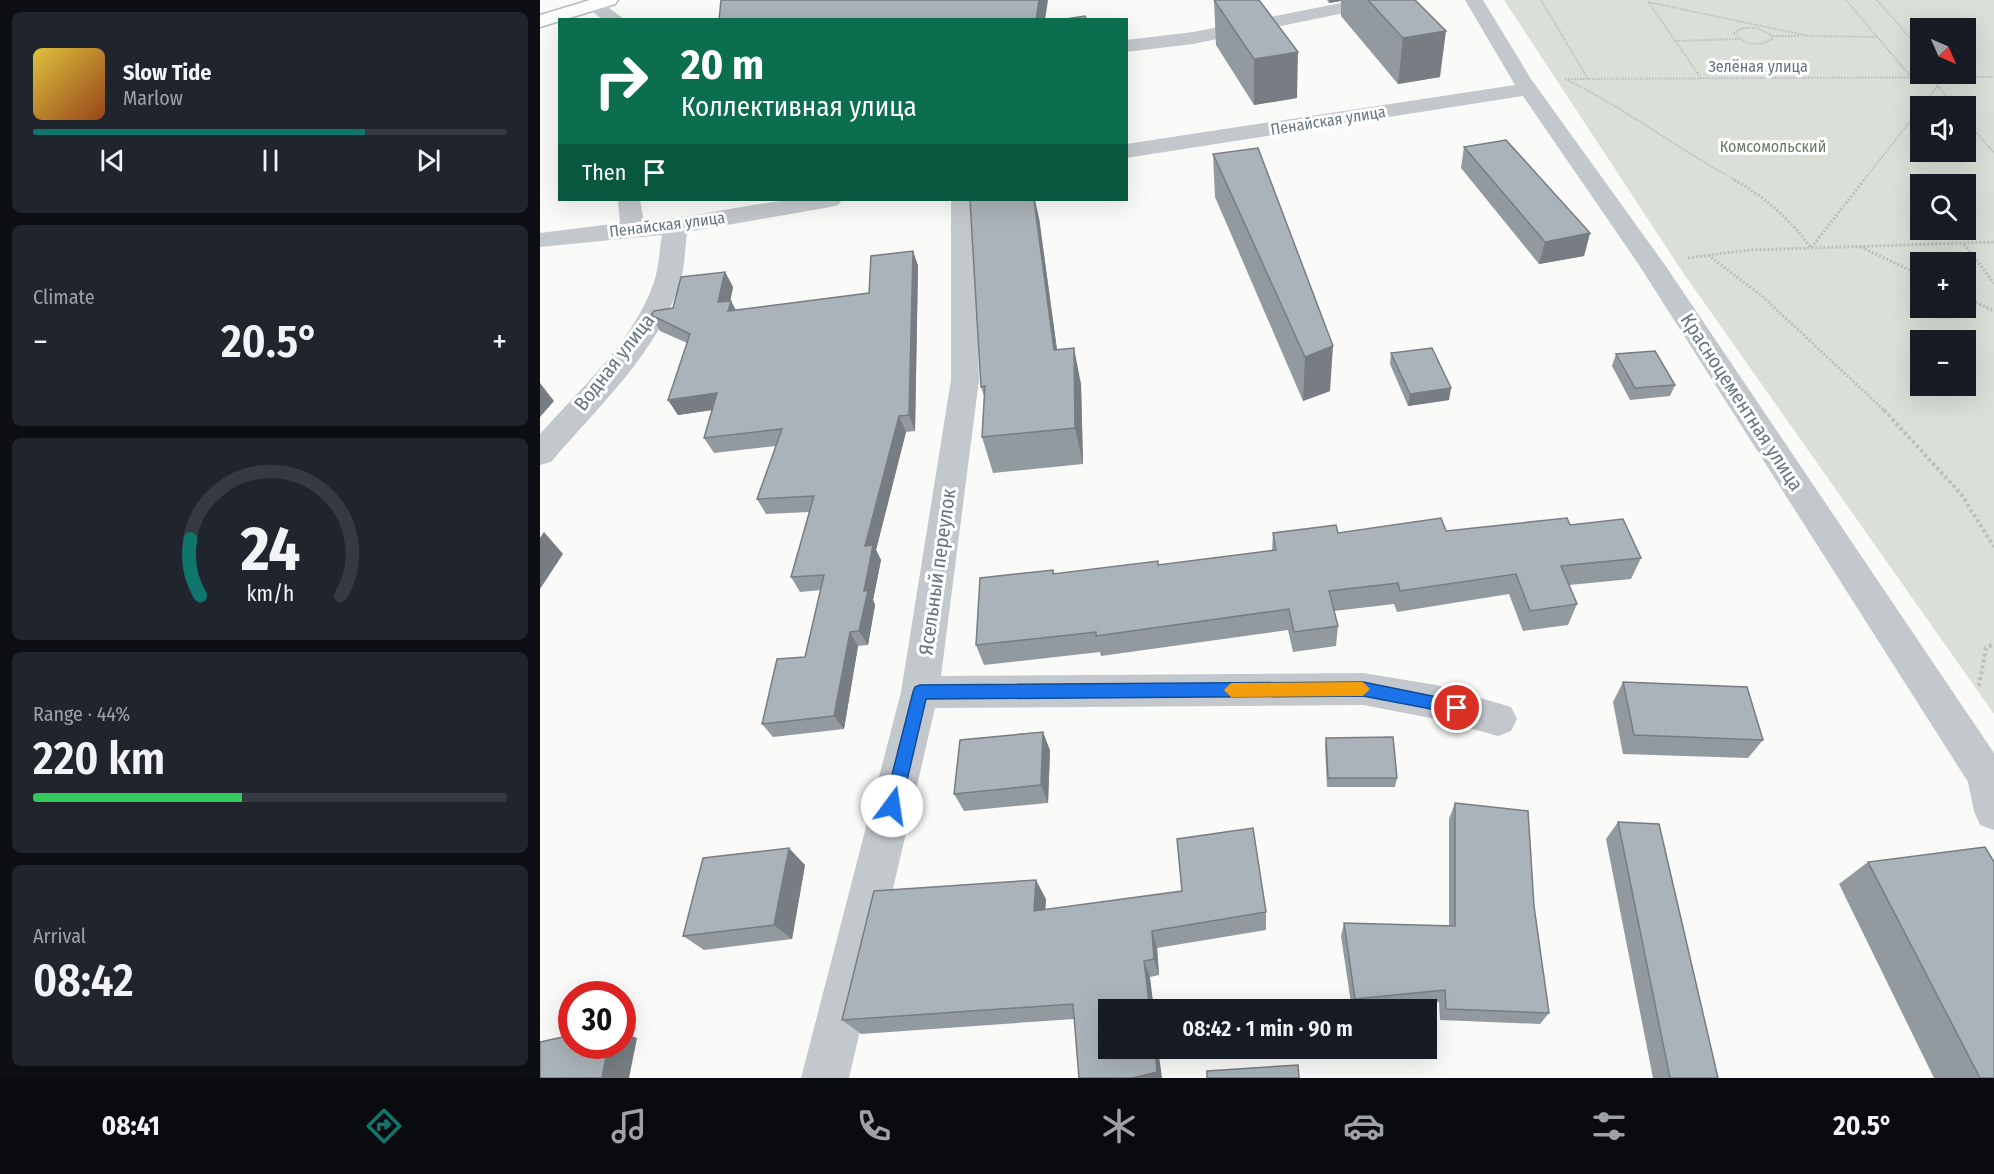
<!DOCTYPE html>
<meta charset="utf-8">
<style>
:root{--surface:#171b24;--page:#20242c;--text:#f1f3f6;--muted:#9ea1a6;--line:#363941;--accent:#0f766e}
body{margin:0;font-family:"Fira Sans Condensed",sans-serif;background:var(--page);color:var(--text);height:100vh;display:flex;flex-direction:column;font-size:22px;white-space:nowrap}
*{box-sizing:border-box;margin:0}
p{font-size:20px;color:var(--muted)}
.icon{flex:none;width:33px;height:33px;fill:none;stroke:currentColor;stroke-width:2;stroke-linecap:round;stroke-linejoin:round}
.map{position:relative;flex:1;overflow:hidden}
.panel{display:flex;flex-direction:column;gap:12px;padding:12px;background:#0d0f14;width:540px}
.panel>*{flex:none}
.hud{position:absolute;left:18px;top:18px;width:570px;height:183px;border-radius:0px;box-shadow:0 6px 24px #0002;background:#0b6e4f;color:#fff;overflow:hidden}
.needle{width:39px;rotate:135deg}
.buttons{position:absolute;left:1370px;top:18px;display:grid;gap:12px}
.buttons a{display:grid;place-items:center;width:66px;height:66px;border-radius:0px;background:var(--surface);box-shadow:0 6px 24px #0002;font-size:30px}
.speed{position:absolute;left:18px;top:981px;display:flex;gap:12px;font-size:30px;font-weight:700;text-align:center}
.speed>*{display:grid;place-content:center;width:78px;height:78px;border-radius:50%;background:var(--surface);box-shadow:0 6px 24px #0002;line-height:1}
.speed .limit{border:9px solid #d22;background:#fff;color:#111}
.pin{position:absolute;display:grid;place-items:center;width:51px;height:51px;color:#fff;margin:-26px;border:3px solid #fff;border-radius:50%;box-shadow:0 2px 6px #0007}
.me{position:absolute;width:66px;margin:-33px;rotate:14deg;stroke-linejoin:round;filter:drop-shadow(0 0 4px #0008)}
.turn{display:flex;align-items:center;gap:21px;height:126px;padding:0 24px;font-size:27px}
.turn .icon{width:78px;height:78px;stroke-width:2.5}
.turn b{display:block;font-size:42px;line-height:51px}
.then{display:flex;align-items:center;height:57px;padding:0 24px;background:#0003;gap:12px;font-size:22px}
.big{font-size:45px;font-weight:600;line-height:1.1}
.panel .card{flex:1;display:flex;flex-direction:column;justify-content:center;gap:9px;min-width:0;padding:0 21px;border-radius:9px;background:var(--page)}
.panel .dial{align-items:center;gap:0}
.dial svg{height:156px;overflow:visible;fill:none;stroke:var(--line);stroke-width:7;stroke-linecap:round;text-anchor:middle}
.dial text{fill:var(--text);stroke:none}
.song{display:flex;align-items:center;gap:18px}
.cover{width:72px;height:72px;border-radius:9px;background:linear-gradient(135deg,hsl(50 70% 55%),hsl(20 70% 35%))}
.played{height:6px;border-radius:3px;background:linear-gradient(90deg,var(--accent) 70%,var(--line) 70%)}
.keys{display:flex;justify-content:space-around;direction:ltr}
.heat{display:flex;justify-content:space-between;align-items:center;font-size:33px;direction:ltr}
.charge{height:9px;border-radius:4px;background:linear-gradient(90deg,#34c759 44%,var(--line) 0)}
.trip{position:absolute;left:558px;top:999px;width:339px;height:60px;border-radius:0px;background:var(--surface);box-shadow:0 6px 24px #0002;font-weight:600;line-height:60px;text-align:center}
.tabs{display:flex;height:96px;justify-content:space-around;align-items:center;background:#090b0e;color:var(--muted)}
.tabs .icon{width:42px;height:42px}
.tabs .current{color:var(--accent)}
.tabs b{font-size:27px;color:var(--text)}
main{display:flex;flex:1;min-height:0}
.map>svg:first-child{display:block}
</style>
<main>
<section class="panel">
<div class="card">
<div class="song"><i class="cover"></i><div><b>Slow Tide</b><p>Marlow</p></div></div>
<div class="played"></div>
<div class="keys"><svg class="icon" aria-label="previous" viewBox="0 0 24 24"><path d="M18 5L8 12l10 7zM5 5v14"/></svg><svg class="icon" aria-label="pause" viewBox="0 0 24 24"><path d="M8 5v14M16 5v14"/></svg><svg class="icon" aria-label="next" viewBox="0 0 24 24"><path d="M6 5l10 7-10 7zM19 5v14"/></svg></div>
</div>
<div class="card"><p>Climate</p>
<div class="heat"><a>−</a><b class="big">20.5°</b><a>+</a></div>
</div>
<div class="card dial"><svg viewBox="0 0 100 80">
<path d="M14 69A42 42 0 1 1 86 69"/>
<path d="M14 69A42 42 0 0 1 9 40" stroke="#0f766e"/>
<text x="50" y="56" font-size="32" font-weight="700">24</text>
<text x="50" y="72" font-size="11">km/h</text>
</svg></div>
<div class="card"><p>Range · 44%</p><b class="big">220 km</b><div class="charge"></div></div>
<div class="card"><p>Arrival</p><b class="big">08:42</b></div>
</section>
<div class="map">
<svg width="1454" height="1078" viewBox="0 0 1454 1078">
<rect width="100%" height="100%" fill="#fafaf8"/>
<path fill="#dadfd7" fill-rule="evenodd" d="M 964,0 L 1454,0 L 1454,714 L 1144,274 ZM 1380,28 L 1425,28 L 1425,74 L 1380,74 ZM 1380,106 L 1425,106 L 1425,152 L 1380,152 ZM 1380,184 L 1425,184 L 1425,230 L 1380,230 ZM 1380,262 L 1425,262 L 1425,308 L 1380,308 ZM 1380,340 L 1425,340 L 1425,386 L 1380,386 Z"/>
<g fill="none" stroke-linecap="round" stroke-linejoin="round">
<g stroke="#b4b9bd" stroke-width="3">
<path id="highway" d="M 50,0 L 78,0 L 75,4 L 0,27 L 0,15 Z"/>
</g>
<g stroke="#bbbfc2" stroke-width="2" stroke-dasharray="1.5 1.5" stroke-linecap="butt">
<path d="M 1001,0 L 1048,79"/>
<path d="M 1306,0 L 1371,77"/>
<path d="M 1337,0 L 1380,49"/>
<path d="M 1108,2 L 1269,36 L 1337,37"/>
<path d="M 1109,3 L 1161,78"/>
<path d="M 1203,28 L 1217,28 L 1231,35 L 1232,39 C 1219,47 1204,45 1194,33 Z"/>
<path d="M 1233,36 L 1259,36"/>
<path d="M 1135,41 L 1199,39"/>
<path d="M 1391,78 L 1415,106"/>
<path d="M 1025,79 C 1085,108 1138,149 1197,181"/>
<path d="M 1028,79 L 1454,77"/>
<path d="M 1382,106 L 1398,86"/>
<path d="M 1425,119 L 1454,153"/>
<path d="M 1323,181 L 1380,109"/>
</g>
<g stroke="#bbbfc2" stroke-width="3" stroke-dasharray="2 2" stroke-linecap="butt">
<path d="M 1194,180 C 1225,197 1250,219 1271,248 L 1324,180"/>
<path d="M 1424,244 L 1454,283"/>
<path d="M 1321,247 L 1380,275"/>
<path d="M 1168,255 L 1222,296 L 1346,412"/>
<path d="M 1148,258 L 1209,250 L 1454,242"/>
<path d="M 1425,297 L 1454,311"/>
</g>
<g stroke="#bbbfc2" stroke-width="4" stroke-dasharray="3 3" stroke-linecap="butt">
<path d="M 1344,410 L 1421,494 L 1454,547"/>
<path d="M 1439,686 L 1446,648 L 1454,644"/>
</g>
<g fill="#c3c8cc" fill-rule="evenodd">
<path d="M 56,0 L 60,1 L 85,20 L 63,20 L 45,5 L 48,1 Z"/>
<path d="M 816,0 L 852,0 L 843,5 L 653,44 L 586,52 L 586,40 L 653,32 Z"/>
<path d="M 925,0 L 943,0 L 991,79 L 1125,265 L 1454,753 L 1454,830 L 1440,825 L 1434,811 L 1428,782 L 1099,265 L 983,96 L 586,158 L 586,144 L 975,85 Z"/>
<path d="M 78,200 L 100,200 L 104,221 C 170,218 236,193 302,200 L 298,205 L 290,207 L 147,232 C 145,249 145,267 140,283 C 118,352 57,408 11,462 L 0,465 L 0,434 C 41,388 91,344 113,285 C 119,269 119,251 122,235 L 0,247 L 0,233 L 80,223 Z"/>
<path d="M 411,200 L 435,200 L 439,380 L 401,676 L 823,673 L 896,685 L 971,707 L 977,719 L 971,731 L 958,736 L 896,719 L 823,705 L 395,708 L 309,1078 L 261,1078 L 361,692 L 411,380 Z"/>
</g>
<use href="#highway" fill="#fff" fill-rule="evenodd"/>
</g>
<g fill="#929a9f">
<path d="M 674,0 L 757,98 L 714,105 L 676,45 Z"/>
<path d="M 787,0 L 875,0 L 900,77 L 858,84 L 801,16 L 801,1 L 789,3 Z"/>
<path d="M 924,147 L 1050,233 L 1044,256 L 999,264 L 921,168 Z"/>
<path d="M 673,154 L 790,391 L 763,401 L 675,197 Z"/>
<path d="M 499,218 L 517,350 L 541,384 L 543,464 L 453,473 L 442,437 L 444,396 L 441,387 Z"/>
<path d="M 373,251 L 378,266 L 375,431 L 366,432 L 336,550 L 341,560 L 333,600 L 335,605 L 328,645 L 318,646 L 304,729 L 233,737 L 222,724 L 265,657 L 281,590 L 260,592 L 251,577 L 269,512 L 226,514 L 217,499 L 236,446 L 174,453 L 164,438 L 172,410 L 138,415 L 128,400 L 147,343 L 120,331 L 111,315 L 133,308 L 185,272 L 193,287 L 190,301 L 195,310 L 329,293 Z"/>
<path d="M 851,353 L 909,400 L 868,406 L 850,364 Z"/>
<path d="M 1076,354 L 1135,385 L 1130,396 L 1090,400 L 1072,366 Z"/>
<path d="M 1030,525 L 1101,558 L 1091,579 L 1029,585 L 1037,604 L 1028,625 L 983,631 L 969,594 L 857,612 L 854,604 L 794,611 L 798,626 L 796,646 L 753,652 L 748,630 L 561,656 L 560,652 L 444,665 L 436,645 L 513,570 L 514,574 L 618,565 L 732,551 L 733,533 L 798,533 L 906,531 Z"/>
<path d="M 1083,682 L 1223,740 L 1208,758 L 1083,754 L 1073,702 Z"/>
<path d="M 786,738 L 857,778 L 855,787 L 787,787 L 785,747 Z"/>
<path d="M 510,750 L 508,803 L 424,811 L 414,794 Z"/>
<path d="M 915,803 L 994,906 L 1009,1013 L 1000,1024 L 900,1020 L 899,1002 L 812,1010 L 801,936 L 804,923 L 909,926 L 909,819 Z"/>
<path d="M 1078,822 L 1178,1078 L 1113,1078 L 1066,839 Z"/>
<path d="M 1328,862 L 1454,1078 L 1394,1078 L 1299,884 Z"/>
<path d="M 265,865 L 252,939 L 164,950 L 143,936 Z"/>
<path d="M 506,899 L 505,910 L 726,912 L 726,930 L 617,948 L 619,975 L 610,977 L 534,1019 L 321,1034 L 302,1020 Z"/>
</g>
<g fill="#777d82">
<path d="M 499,0 L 508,0 L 505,20 L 496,20 Z"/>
<path d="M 790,0 L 801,0 L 801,1 L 789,3 Z"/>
<path d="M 906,31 L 900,77 L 858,84 L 863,38 Z"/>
<path d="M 758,52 L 757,98 L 714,105 L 714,59 Z"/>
<path d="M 494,200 L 495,200 L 499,218 L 522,386 L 514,350 Z"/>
<path d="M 1050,233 L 1044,256 L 999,264 L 1005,242 Z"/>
<path d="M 373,251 L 378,266 L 375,431 L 369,415 Z"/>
<path d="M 185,272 L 193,287 L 187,318 L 178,302 Z"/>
<path d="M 191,301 L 199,316 L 188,311 Z"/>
<path d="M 793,346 L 790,391 L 763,401 L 765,357 Z"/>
<path d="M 534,348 L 541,384 L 543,464 L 535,428 Z"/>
<path d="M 0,383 L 14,401 L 0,417 Z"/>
<path d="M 911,388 L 909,400 L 868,406 L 870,394 Z"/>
<path d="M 177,393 L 186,408 L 138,415 L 128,400 Z"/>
<path d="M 359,416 L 366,432 L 336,550 L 341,560 L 333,600 L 335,605 L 328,645 L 319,631 L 324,591 L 325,546 Z"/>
<path d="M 4,532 L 23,554 L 0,589 L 0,538 Z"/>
<path d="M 310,632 L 318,646 L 304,729 L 294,716 Z"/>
<path d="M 503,732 L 510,750 L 508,803 L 501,785 Z"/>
<path d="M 249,848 L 265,865 L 252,939 L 234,925 Z"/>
<path d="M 496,880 L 506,899 L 504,929 L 494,911 Z"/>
<path d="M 612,931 L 617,948 L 619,975 L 614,959 Z"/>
<path d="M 604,961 L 610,977 L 614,1010 L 610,1010 Z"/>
<path d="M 82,1032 L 97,1038 L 89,1078 L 62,1078 L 68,1046 L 82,1046 Z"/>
<path d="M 615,1048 L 618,1048 L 622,1078 L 592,1078 Z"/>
</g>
<g fill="#aab3b9" stroke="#777d82" stroke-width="1.5">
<path d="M 181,0 L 499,0 L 496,20 L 179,20 Z"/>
<path d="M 674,0 L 719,0 L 758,52 L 714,59 Z"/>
<path d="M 828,0 L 875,0 L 906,31 L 863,38 Z"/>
<path d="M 545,16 L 547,20 L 519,20 Z"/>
<path d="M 966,140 L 1050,233 L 1005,242 L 924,147 Z"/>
<path d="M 718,148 L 793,346 L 765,357 L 673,154 Z"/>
<path d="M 430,200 L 494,200 L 514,350 L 534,348 L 535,428 L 442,437 L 445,386 L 441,387 Z"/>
<path d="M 373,251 L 369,415 L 359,416 L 325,546 L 333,545 L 324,591 L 328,590 L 319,631 L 310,632 L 294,716 L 222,724 L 237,659 L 265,657 L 284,575 L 251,577 L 274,496 L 217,499 L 242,429 L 164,438 L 177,393 L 128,400 L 150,334 L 111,315 L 114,311 L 133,308 L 141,277 L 185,272 L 178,302 L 191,301 L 188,311 L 329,293 L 331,256 Z"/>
<path d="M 892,348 L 911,388 L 870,394 L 851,353 Z"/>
<path d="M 1115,351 L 1135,385 L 1095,388 L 1076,354 Z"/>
<path d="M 901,518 L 906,531 L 1027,518 L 1030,525 L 1083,519 L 1101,558 L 1021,566 L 1037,604 L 990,611 L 976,574 L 860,591 L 858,583 L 789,591 L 798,626 L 754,632 L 749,609 L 556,636 L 556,632 L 436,645 L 440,578 L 513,570 L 513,574 L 618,561 L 618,565 L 736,550 L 733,533 L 796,525 L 798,533 Z"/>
<path d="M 1083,682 L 1207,687 L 1223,740 L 1094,735 Z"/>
<path d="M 503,732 L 501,785 L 414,794 L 420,740 Z"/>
<path d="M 853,737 L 857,778 L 788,778 L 786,738 Z"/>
<path d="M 915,803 L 988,811 L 994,906 L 1009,1013 L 906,1009 L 905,990 L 815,999 L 804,923 L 915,926 Z"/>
<path d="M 1078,822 L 1119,824 L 1178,1078 L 1130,1078 Z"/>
<path d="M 713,828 L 726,912 L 612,931 L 614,959 L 604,961 L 610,1010 L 568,1010 L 568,1048 L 615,1048 L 617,1072 L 592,1078 L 539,1078 L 533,1004 L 302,1020 L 334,891 L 496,880 L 494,911 L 642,891 L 637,839 Z"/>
<path d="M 1445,847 L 1454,862 L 1454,1078 L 1440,1078 L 1328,862 Z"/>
<path d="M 249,848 L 234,925 L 143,936 L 163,858 Z"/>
<path d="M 32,1035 L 32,1046 L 68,1046 L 62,1078 L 0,1078 L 0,1042 Z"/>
<path d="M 758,1065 L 759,1078 L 667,1078 L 667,1071 Z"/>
</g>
<path fill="#1a73e8" stroke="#114b97" stroke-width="1.5" d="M 823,682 L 917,701 L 922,703 L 925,708 L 922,712 L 917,714 L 823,696 L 386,699 L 361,806 L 358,811 L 352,813 L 346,811 L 344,806 L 373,692 L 375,687 L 380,685 Z"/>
<path fill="#f59e0b" d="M 823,682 L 830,689 L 823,696 L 691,697 L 684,690 L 691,683 Z"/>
<g text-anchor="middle" stroke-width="6" stroke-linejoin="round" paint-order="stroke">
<g font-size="16" fill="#657683" stroke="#fff">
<text x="1218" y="72">Зелёная улица</text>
<text transform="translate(788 120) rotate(-9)" y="6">Пенайская улица</text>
<text transform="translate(127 224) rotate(-7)" y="6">Пенайская улица</text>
</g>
<g font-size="16" fill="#687a64" stroke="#fff">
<text x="1233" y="152">Комсомольский</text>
</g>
<g font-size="20" fill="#657683" stroke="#fff">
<text transform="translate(74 362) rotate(-52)" y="7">Водная улица</text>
<text transform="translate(1202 402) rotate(57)" y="7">Красноцементная улица</text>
<text transform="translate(397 572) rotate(-82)" y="7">Ясельный переулок</text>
</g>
</g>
</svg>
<div class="buttons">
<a><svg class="needle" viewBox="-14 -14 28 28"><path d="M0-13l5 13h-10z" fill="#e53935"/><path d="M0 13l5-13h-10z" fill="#9ea1a6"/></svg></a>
<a><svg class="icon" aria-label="sound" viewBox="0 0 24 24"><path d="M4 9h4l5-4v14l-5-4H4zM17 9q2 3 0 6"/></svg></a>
<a><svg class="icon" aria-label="search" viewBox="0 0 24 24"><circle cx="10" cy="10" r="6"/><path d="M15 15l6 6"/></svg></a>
<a>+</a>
<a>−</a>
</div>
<div class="speed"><div class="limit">30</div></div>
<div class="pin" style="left:917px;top:708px;background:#d93025"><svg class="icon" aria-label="arrive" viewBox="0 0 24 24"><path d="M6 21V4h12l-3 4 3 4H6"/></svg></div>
<svg class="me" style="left:352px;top:806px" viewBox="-20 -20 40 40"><circle r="19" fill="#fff"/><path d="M0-13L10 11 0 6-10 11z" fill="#1a73e8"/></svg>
<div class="trip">08:42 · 1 min · 90 m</div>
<div class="hud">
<div class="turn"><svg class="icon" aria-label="right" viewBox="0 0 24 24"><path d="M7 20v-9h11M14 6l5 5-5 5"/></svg><div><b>20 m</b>Коллективная улица</div></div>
<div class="then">Then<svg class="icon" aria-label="arrive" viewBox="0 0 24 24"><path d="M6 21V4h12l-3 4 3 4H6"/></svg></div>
</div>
</div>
</main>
<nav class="tabs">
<b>08:41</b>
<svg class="icon current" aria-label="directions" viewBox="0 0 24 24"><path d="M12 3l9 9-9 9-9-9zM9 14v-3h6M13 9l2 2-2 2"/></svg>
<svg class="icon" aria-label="music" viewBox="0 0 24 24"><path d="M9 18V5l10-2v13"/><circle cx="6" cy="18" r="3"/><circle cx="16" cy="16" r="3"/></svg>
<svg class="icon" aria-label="phone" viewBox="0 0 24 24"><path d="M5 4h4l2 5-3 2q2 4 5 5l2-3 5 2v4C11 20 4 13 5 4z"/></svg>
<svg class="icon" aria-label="climate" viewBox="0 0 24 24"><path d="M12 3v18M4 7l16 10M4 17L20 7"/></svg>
<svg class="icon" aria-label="car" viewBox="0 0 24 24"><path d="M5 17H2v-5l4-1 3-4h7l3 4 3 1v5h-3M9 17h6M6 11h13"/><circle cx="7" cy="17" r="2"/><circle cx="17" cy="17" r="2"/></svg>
<svg class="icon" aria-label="filters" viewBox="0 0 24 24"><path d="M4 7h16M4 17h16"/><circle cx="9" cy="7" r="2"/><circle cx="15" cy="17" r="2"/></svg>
<b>20.5°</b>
</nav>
